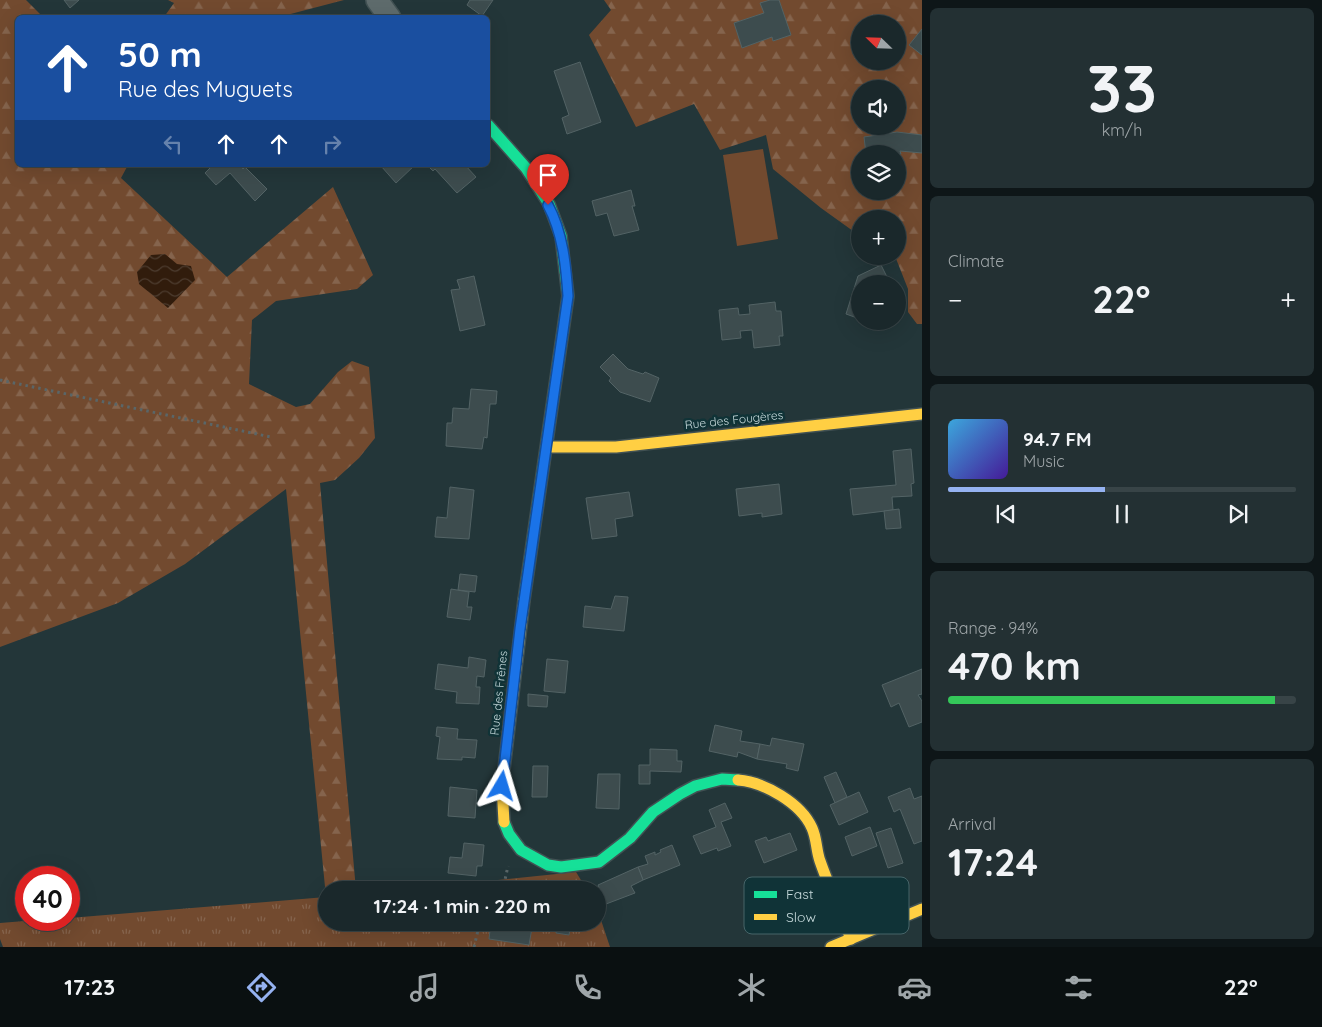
<!DOCTYPE html>
<meta charset="utf-8">
<style>
:root{--surface:#1a282b;--page:#233033;--text:#f1f3f6;--muted:#9fa6a9;--line:#384447;--accent:#95b2f1}
body{margin:0;font-family:Quicksand,sans-serif;background:var(--page);color:var(--text);height:100vh;display:flex;flex-direction:column;font-size:19px;white-space:nowrap}
*{box-sizing:border-box;margin:0}
p{font-size:16px;color:var(--muted)}
.icon{flex:none;width:28px;height:28px;fill:none;stroke:currentColor;stroke-width:2;stroke-linecap:round;stroke-linejoin:round}
.map{position:relative;flex:1;overflow:hidden}
.side{display:flex;flex-direction:column;gap:8px;padding:8px;background:#0e1618;width:400px}
.side>*{flex:none}
.top-card{position:absolute;left:15px;top:15px;width:475px;height:152px;border-radius:8px;box-shadow:0 5px 20px #0002,0 0 0 1px var(--line);background:#1a4fa0;color:#fff;overflow:hidden}
.needle{width:32px;rotate:293deg}
.controls{position:absolute;left:851px;top:15px;display:grid;gap:10px}
.controls a{display:grid;place-items:center;width:55px;height:55px;border-radius:50%;background:var(--surface);box-shadow:0 5px 20px #0002,0 0 0 1px var(--line);font-size:25px}
.speed{position:absolute;left:15px;top:866px;display:flex;gap:10px;font-size:25px;font-weight:700;text-align:center}
.speed>*{display:grid;place-content:center;width:65px;height:65px;border-radius:50%;background:var(--surface);box-shadow:0 5px 20px #0002,0 0 0 1px var(--line);line-height:1}
.speed .limit{border:8px solid #d22;background:#fff;color:#111}
.pin{position:absolute;display:grid;place-items:center;width:42px;height:42px;color:#fff;margin:-51px -21px;border-radius:50% 50% 50% 0;rotate:-45deg;box-shadow:0 0 5px #0007}
.pin .icon{rotate:45deg}
.me{position:absolute;width:55px;margin:-28px;rotate:7deg;stroke-linejoin:round;filter:drop-shadow(0 0 4px #0008)}
.turn{display:flex;align-items:center;gap:18px;height:105px;padding:0 20px;font-size:22px}
.turn .icon{width:65px;height:65px;stroke-width:2.5}
.turn b{display:block;font-size:35px;line-height:42px}
.lanes{display:flex;align-items:center;height:48px;padding:0 20px;background:#0003;justify-content:center;gap:25px;direction:ltr}
.lanes .off{opacity:.35}
.big{font-size:38px;font-weight:700;line-height:1.1}
.side .card{flex:1;display:flex;flex-direction:column;justify-content:center;gap:8px;min-width:0;padding:0 18px;border-radius:8px;background:var(--page)}
.side .dial{align-items:center;gap:0}
.dial b{font-size:65px;line-height:1}
.song{display:flex;align-items:center;gap:15px}
.cover{width:60px;height:60px;border-radius:8px;background:linear-gradient(135deg,hsl(200 70% 55%),hsl(260 70% 35%))}
.played{height:5px;border-radius:2px;background:linear-gradient(90deg,var(--accent) 45%,var(--line) 45%)}
.keys{display:flex;justify-content:space-around;direction:ltr}
.heat{display:flex;justify-content:space-between;align-items:center;font-size:28px;direction:ltr}
.charge{height:8px;border-radius:4px;background:linear-gradient(90deg,#34c759 94%,var(--line) 0)}
.trip{position:absolute;left:318px;top:881px;width:288px;height:50px;border-radius:25px;background:var(--surface);box-shadow:0 5px 20px #0002,0 0 0 1px var(--line);font-weight:700;line-height:50px;text-align:center}
.dock{display:flex;height:80px;justify-content:space-around;align-items:center;background:#0a1011;color:var(--muted)}
.dock .icon{width:35px;height:35px}
.dock .selected{color:var(--accent)}
.dock b{font-size:22px;color:var(--text)}
main{display:flex;flex:1;min-height:0}
.map>svg:first-child{display:block}
</style>
<main>
<div class="map">
<svg width="922" height="947" viewBox="0 0 922 947">
<defs>
<pattern id="grass-tufts" width="24" height="20" patternUnits="userSpaceOnUse" patternTransform="scale(1.25)"><rect width="24" height="20" fill="#724a2f"/><path d="M3 7l-1-3M5 7V3M7 7l1-3M15 17l-1-3M17 17v-4M19 17l1-3" fill="none" stroke="#85644d"/></pattern>
<pattern id="forest-firs" width="22" height="20" patternUnits="userSpaceOnUse" patternTransform="scale(1.25)"><rect width="22" height="20" fill="#724a2f"/><path d="M5 1l3.5 6h-7zM16 11l3.5 6h-7z" fill="#85644d"/></pattern>
<pattern id="water-waves" width="16" height="10" patternUnits="userSpaceOnUse" patternTransform="scale(1.25)"><rect width="16" height="10" fill="#311c0c"/><path d="M0 5q4-4 8 0t8 0" fill="none" stroke="#4d3c2f"/></pattern>
</defs>
<rect width="100%" height="100%" fill="#233639"/>
<g fill="url(#grass-tufts)">
<path d="M 576,872 L 587,890 L 402,890 Z"/>
<path d="M 326,897 L 326,922 L 596,922 L 596,905 L 610,947 L 3,947 L 0,939 L 0,923 L 37,920 L 69,920 L 69,918 Z"/>
</g>
<g fill="url(#forest-firs)" fill-rule="evenodd">
<path d="M 0,0 L 26,0 L 43,17 L 18,18 L 18,165 L 128,165 L 121,178 L 227,277 L 333,187 L 373,275 L 357,289 L 276,301 L 252,320 L 249,384 L 296,407 L 310,404 L 338,372 L 352,361 L 369,367 L 375,438 L 359,458 L 335,480 L 320,483 L 356,890 L 326,890 L 326,897 L 286,489 L 185,564 L 118,603 L 0,647 Z"/>
<path d="M 168,0 L 344,0 L 279,17 L 164,17 L 174,3 Z"/>
<path d="M 604,0 L 922,0 L 922,324 L 917,324 L 908,312 L 908,289 L 895,256 L 898,256 L 898,219 L 860,219 L 860,236 L 821,208 L 773,169 L 766,135 L 720,150 L 694,104 L 636,127 L 589,35 L 611,10 ZM 860,24 L 898,24 L 898,61 L 860,61 ZM 860,89 L 898,89 L 898,126 L 860,126 ZM 860,154 L 898,154 L 898,191 L 860,191 Z"/>
</g>
<path fill="#724a2f" d="M 763,149 L 778,239 L 737,246 L 723,155 Z"/>
<path fill="url(#water-waves)" d="M 165,254 L 177,264 L 191,266 L 195,280 L 168,308 L 139,284 L 137,272 L 151,255 Z"/>
<g fill="#3d4c4e" stroke="#536365">
<path d="M 64,0 L 79,0 L 70,8 Z"/>
<path d="M 470,0 L 493,0 L 482,16 L 467,5 Z"/>
<path d="M 770,0 L 779,0 L 791,35 L 773,41 L 772,37 L 742,48 L 734,23 L 764,13 L 760,3 Z"/>
<path d="M 922,29 L 922,55 L 909,45 Z"/>
<path d="M 580,62 L 601,122 L 567,134 L 562,118 L 569,115 L 554,71 Z"/>
<path d="M 897,132 L 922,135 L 922,153 L 900,151 L 901,154 L 866,154 L 864,137 Z"/>
<path d="M 213,165 L 240,165 L 243,169 L 245,167 L 267,189 L 255,201 L 230,173 L 216,185 L 205,173 Z"/>
<path d="M 382,165 L 415,165 L 396,183 L 381,166 Z"/>
<path d="M 427,165 L 465,165 L 476,177 L 457,193 L 435,169 L 433,171 Z"/>
<path d="M 631,190 L 635,206 L 632,206 L 639,230 L 614,236 L 607,213 L 596,216 L 592,201 Z"/>
<path d="M 881,265 L 890,283 L 860,284 L 860,319 L 846,314 L 858,276 Z"/>
<path d="M 474,276 L 485,325 L 460,331 L 451,290 L 460,289 L 457,280 Z"/>
<path d="M 775,302 L 776,311 L 781,311 L 783,336 L 779,336 L 780,345 L 754,348 L 752,330 L 740,331 L 741,338 L 722,340 L 719,310 L 738,308 L 739,315 L 750,314 L 749,305 Z"/>
<path d="M 613,354 L 628,369 L 643,374 L 645,372 L 659,378 L 650,402 L 620,392 L 609,381 L 611,378 L 600,367 Z"/>
<path d="M 471,389 L 497,391 L 496,404 L 490,404 L 487,438 L 484,437 L 482,449 L 446,446 L 447,423 L 452,423 L 453,408 L 469,409 Z"/>
<path d="M 911,449 L 914,483 L 911,484 L 912,496 L 892,497 L 893,510 L 853,515 L 850,489 L 896,485 L 893,451 Z"/>
<path d="M 779,484 L 782,514 L 762,517 L 762,513 L 739,516 L 736,489 Z"/>
<path d="M 450,487 L 474,490 L 469,539 L 435,537 L 437,517 L 447,518 Z"/>
<path d="M 629,492 L 633,516 L 615,519 L 617,536 L 592,539 L 586,498 Z"/>
<path d="M 899,509 L 901,528 L 886,529 L 884,511 Z"/>
<path d="M 460,574 L 477,576 L 475,592 L 458,590 Z"/>
<path d="M 451,589 L 469,592 L 467,607 L 472,607 L 470,620 L 447,617 Z"/>
<path d="M 615,596 L 628,597 L 624,631 L 583,627 L 585,606 L 611,609 Z"/>
<path d="M 469,657 L 486,660 L 484,677 L 477,676 L 476,687 L 480,687 L 479,704 L 456,703 L 457,692 L 435,689 L 438,664 L 468,668 Z"/>
<path d="M 547,659 L 568,661 L 565,693 L 544,691 Z"/>
<path d="M 922,669 L 922,694 L 918,695 L 922,701 L 922,722 L 909,727 L 899,703 L 891,707 L 882,685 Z"/>
<path d="M 528,694 L 548,696 L 547,707 L 528,706 Z"/>
<path d="M 715,725 L 742,731 L 740,741 L 760,744 L 757,759 L 738,752 L 737,757 L 709,751 Z"/>
<path d="M 437,727 L 458,729 L 457,739 L 477,740 L 475,758 L 462,757 L 462,760 L 437,759 L 440,737 L 436,736 Z"/>
<path d="M 772,738 L 804,744 L 798,771 L 786,768 L 787,764 L 757,759 L 760,744 L 770,746 Z"/>
<path d="M 650,749 L 677,750 L 677,761 L 682,761 L 681,772 L 650,771 L 650,784 L 639,784 L 639,765 L 650,765 Z"/>
<path d="M 533,766 L 548,766 L 547,797 L 532,797 Z"/>
<path d="M 836,772 L 847,797 L 835,803 L 824,777 Z"/>
<path d="M 598,774 L 620,774 L 619,809 L 596,808 Z"/>
<path d="M 450,787 L 477,790 L 475,818 L 448,816 Z"/>
<path d="M 910,788 L 914,799 L 922,796 L 922,841 L 914,844 L 900,809 L 894,812 L 888,797 Z"/>
<path d="M 859,792 L 868,812 L 839,825 L 830,805 Z"/>
<path d="M 725,803 L 732,818 L 721,822 L 731,846 L 718,851 L 717,848 L 701,854 L 693,836 L 716,827 L 709,810 Z"/>
<path d="M 870,827 L 877,846 L 852,856 L 845,837 Z"/>
<path d="M 891,828 L 903,863 L 888,868 L 876,833 Z"/>
<path d="M 790,833 L 797,850 L 764,863 L 755,841 L 766,837 L 768,841 Z"/>
<path d="M 464,843 L 484,845 L 482,866 L 477,866 L 476,876 L 448,873 L 450,857 L 462,858 Z"/>
<path d="M 672,845 L 680,865 L 643,880 L 638,867 L 648,864 L 645,856 L 655,852 L 655,855 L 661,852 L 660,850 Z"/>
<path d="M 638,867 L 643,880 L 631,886 L 635,893 L 606,904 L 598,885 Z"/>
<path d="M 491,922 L 533,922 L 529,945 L 489,939 Z"/>
<path d="M 558,922 L 585,922 L 585,925 L 571,923 L 569,935 L 556,933 Z"/>
</g>
<g fill="none" stroke-linecap="round" stroke-linejoin="round">
<g stroke="#415153" stroke-width="24">
<path id="street" d="M 377,0 L 390,18"/>
</g>
<g stroke="#415153" stroke-width="14">
<g id="fast">
<path d="M 488,125 L 526,168 L 549,204 L 561,236 L 568,296 L 524,600"/>
<path d="M 504,822 L 509,834 L 521,850 L 548,865 L 561,867 L 599,862 L 630,838 L 653,812 L 680,794 L 695,786 L 722,779 L 738,780"/>
</g>
</g>
<g stroke="#415153" stroke-width="14">
<g id="slow">
<path d="M 548,447 L 616,447 L 922,414"/>
<path d="M 738,780 C 764,782 801,803 812,828 C 817,839 816,850 820,861 C 829,887 841,913 851,939"/>
<path d="M 504,822 L 502,786 L 524,600"/>
<path d="M 831,947 L 922,909"/>
</g>
</g>
<g stroke="#5a6668" stroke-width="3" stroke-dasharray="2.5 4" stroke-linecap="butt">
<path d="M 0,380 L 271,437"/>
<path d="M 494,890 L 503,889 L 508,866"/>
<path d="M 474,947 L 480,922"/>
</g>
<use href="#street" stroke="#5e6b6c" stroke-width="21"/>
<use href="#fast" stroke="#16e098" stroke-width="11"/>
<use href="#slow" stroke="#ffcf43" stroke-width="11"/>
</g>
<g fill="none" stroke-linecap="round" stroke-linejoin="round">
<g stroke="#114b97" stroke-width="12">
<path id="route" d="M 502,786 L 520,629 L 568,296 C 566,266 563,233 548,205"/>
</g>
<use href="#route" stroke="#1a73e8" stroke-width="9"/>
</g>
<g text-anchor="middle" stroke-width="5" stroke-linejoin="round" paint-order="stroke">
<g font-size="12" fill="#c7dadc" stroke="#103337">
<text transform="translate(734 420) rotate(-6)" y="4">Rue des Fougères</text>
<text transform="translate(499 693) rotate(-84)" y="4">Rue des Frênes</text>
</g>
</g>
<rect x="744" y="877" width="165" height="57" rx="8" fill="#103337" stroke="#476569" stroke-width="1"/>
<rect x="754" y="891" width="23" height="7" fill="#16e098"/>
<rect x="754" y="914" width="23" height="6" fill="#ffcf43"/>
<g font-size="14" fill="#c7dadc">
<text x="786" y="899">Fast</text>
<text x="786" y="922">Slow</text>
</g>
</svg>
<div class="controls">
<a><svg class="needle" viewBox="-14 -14 28 28"><path d="M0-13l5 13h-10z" fill="#e53935"/><path d="M0 13l5-13h-10z" fill="#9fa6a9"/></svg></a>
<a><svg class="icon" aria-label="sound" viewBox="0 0 24 24"><path d="M4 9h4l5-4v14l-5-4H4zM17 9q2 3 0 6"/></svg></a>
<a><svg class="icon" aria-label="layers" viewBox="0 0 24 24"><path d="M12 4l9 5-9 5-9-5zM3 14l9 5 9-5"/></svg></a>
<a>+</a>
<a>−</a>
</div>
<div class="speed"><div class="limit">40</div></div>
<div class="pin" style="left:548px;top:205px;background:#d93025"><svg class="icon" aria-label="arrive" viewBox="0 0 24 24"><path d="M6 21V4h12l-3 4 3 4H6"/></svg></div>
<svg class="me" style="left:502px;top:786px" viewBox="-20 -20 40 40"><path d="M0-17L14 15 0 8-14 15z" fill="#1a73e8" stroke="#fff" stroke-width="4"/></svg>
<div class="trip">17:24 · 1 min · 220 m</div>
<div class="top-card">
<div class="turn"><svg class="icon" aria-label="ahead" viewBox="0 0 24 24"><path d="M12 20V5M6 11l6-6 6 6"/></svg><div><b>50 m</b>Rue des Muguets</div></div>
<div class="lanes"><svg class="icon off" aria-label="left" viewBox="0 0 24 24"><path d="M17 20v-9H6M10 6l-5 5 5 5"/></svg><svg class="icon" aria-label="ahead" viewBox="0 0 24 24"><path d="M12 20V5M6 11l6-6 6 6"/></svg><svg class="icon" aria-label="ahead" viewBox="0 0 24 24"><path d="M12 20V5M6 11l6-6 6 6"/></svg><svg class="icon off" aria-label="right" viewBox="0 0 24 24"><path d="M7 20v-9h11M14 6l5 5-5 5"/></svg></div>
</div>
</div>
<section class="side">
<div class="card dial"><b>33</b><p>km/h</p></div>
<div class="card"><p>Climate</p>
<div class="heat"><a>−</a><b class="big">22°</b><a>+</a></div>
</div>
<div class="card">
<div class="song"><i class="cover"></i><div><b>94.7 FM</b><p>Music</p></div></div>
<div class="played"></div>
<div class="keys"><svg class="icon" aria-label="previous" viewBox="0 0 24 24"><path d="M18 5L8 12l10 7zM5 5v14"/></svg><svg class="icon" aria-label="pause" viewBox="0 0 24 24"><path d="M8 5v14M16 5v14"/></svg><svg class="icon" aria-label="next" viewBox="0 0 24 24"><path d="M6 5l10 7-10 7zM19 5v14"/></svg></div>
</div>
<div class="card"><p>Range · 94%</p><b class="big">470 km</b><div class="charge"></div></div>
<div class="card"><p>Arrival</p><b class="big">17:24</b></div>
</section>
</main>
<nav class="dock">
<b>17:23</b>
<svg class="icon selected" aria-label="directions" viewBox="0 0 24 24"><path d="M12 3l9 9-9 9-9-9zM9 14v-3h6M13 9l2 2-2 2"/></svg>
<svg class="icon" aria-label="music" viewBox="0 0 24 24"><path d="M9 18V5l10-2v13"/><circle cx="6" cy="18" r="3"/><circle cx="16" cy="16" r="3"/></svg>
<svg class="icon" aria-label="phone" viewBox="0 0 24 24"><path d="M5 4h4l2 5-3 2q2 4 5 5l2-3 5 2v4C11 20 4 13 5 4z"/></svg>
<svg class="icon" aria-label="climate" viewBox="0 0 24 24"><path d="M12 3v18M4 7l16 10M4 17L20 7"/></svg>
<svg class="icon" aria-label="car" viewBox="0 0 24 24"><path d="M5 17H2v-5l4-1 3-4h7l3 4 3 1v5h-3M9 17h6M6 11h13"/><circle cx="7" cy="17" r="2"/><circle cx="17" cy="17" r="2"/></svg>
<svg class="icon" aria-label="filters" viewBox="0 0 24 24"><path d="M4 7h16M4 17h16"/><circle cx="9" cy="7" r="2"/><circle cx="15" cy="17" r="2"/></svg>
<b>22°</b>
</nav>
